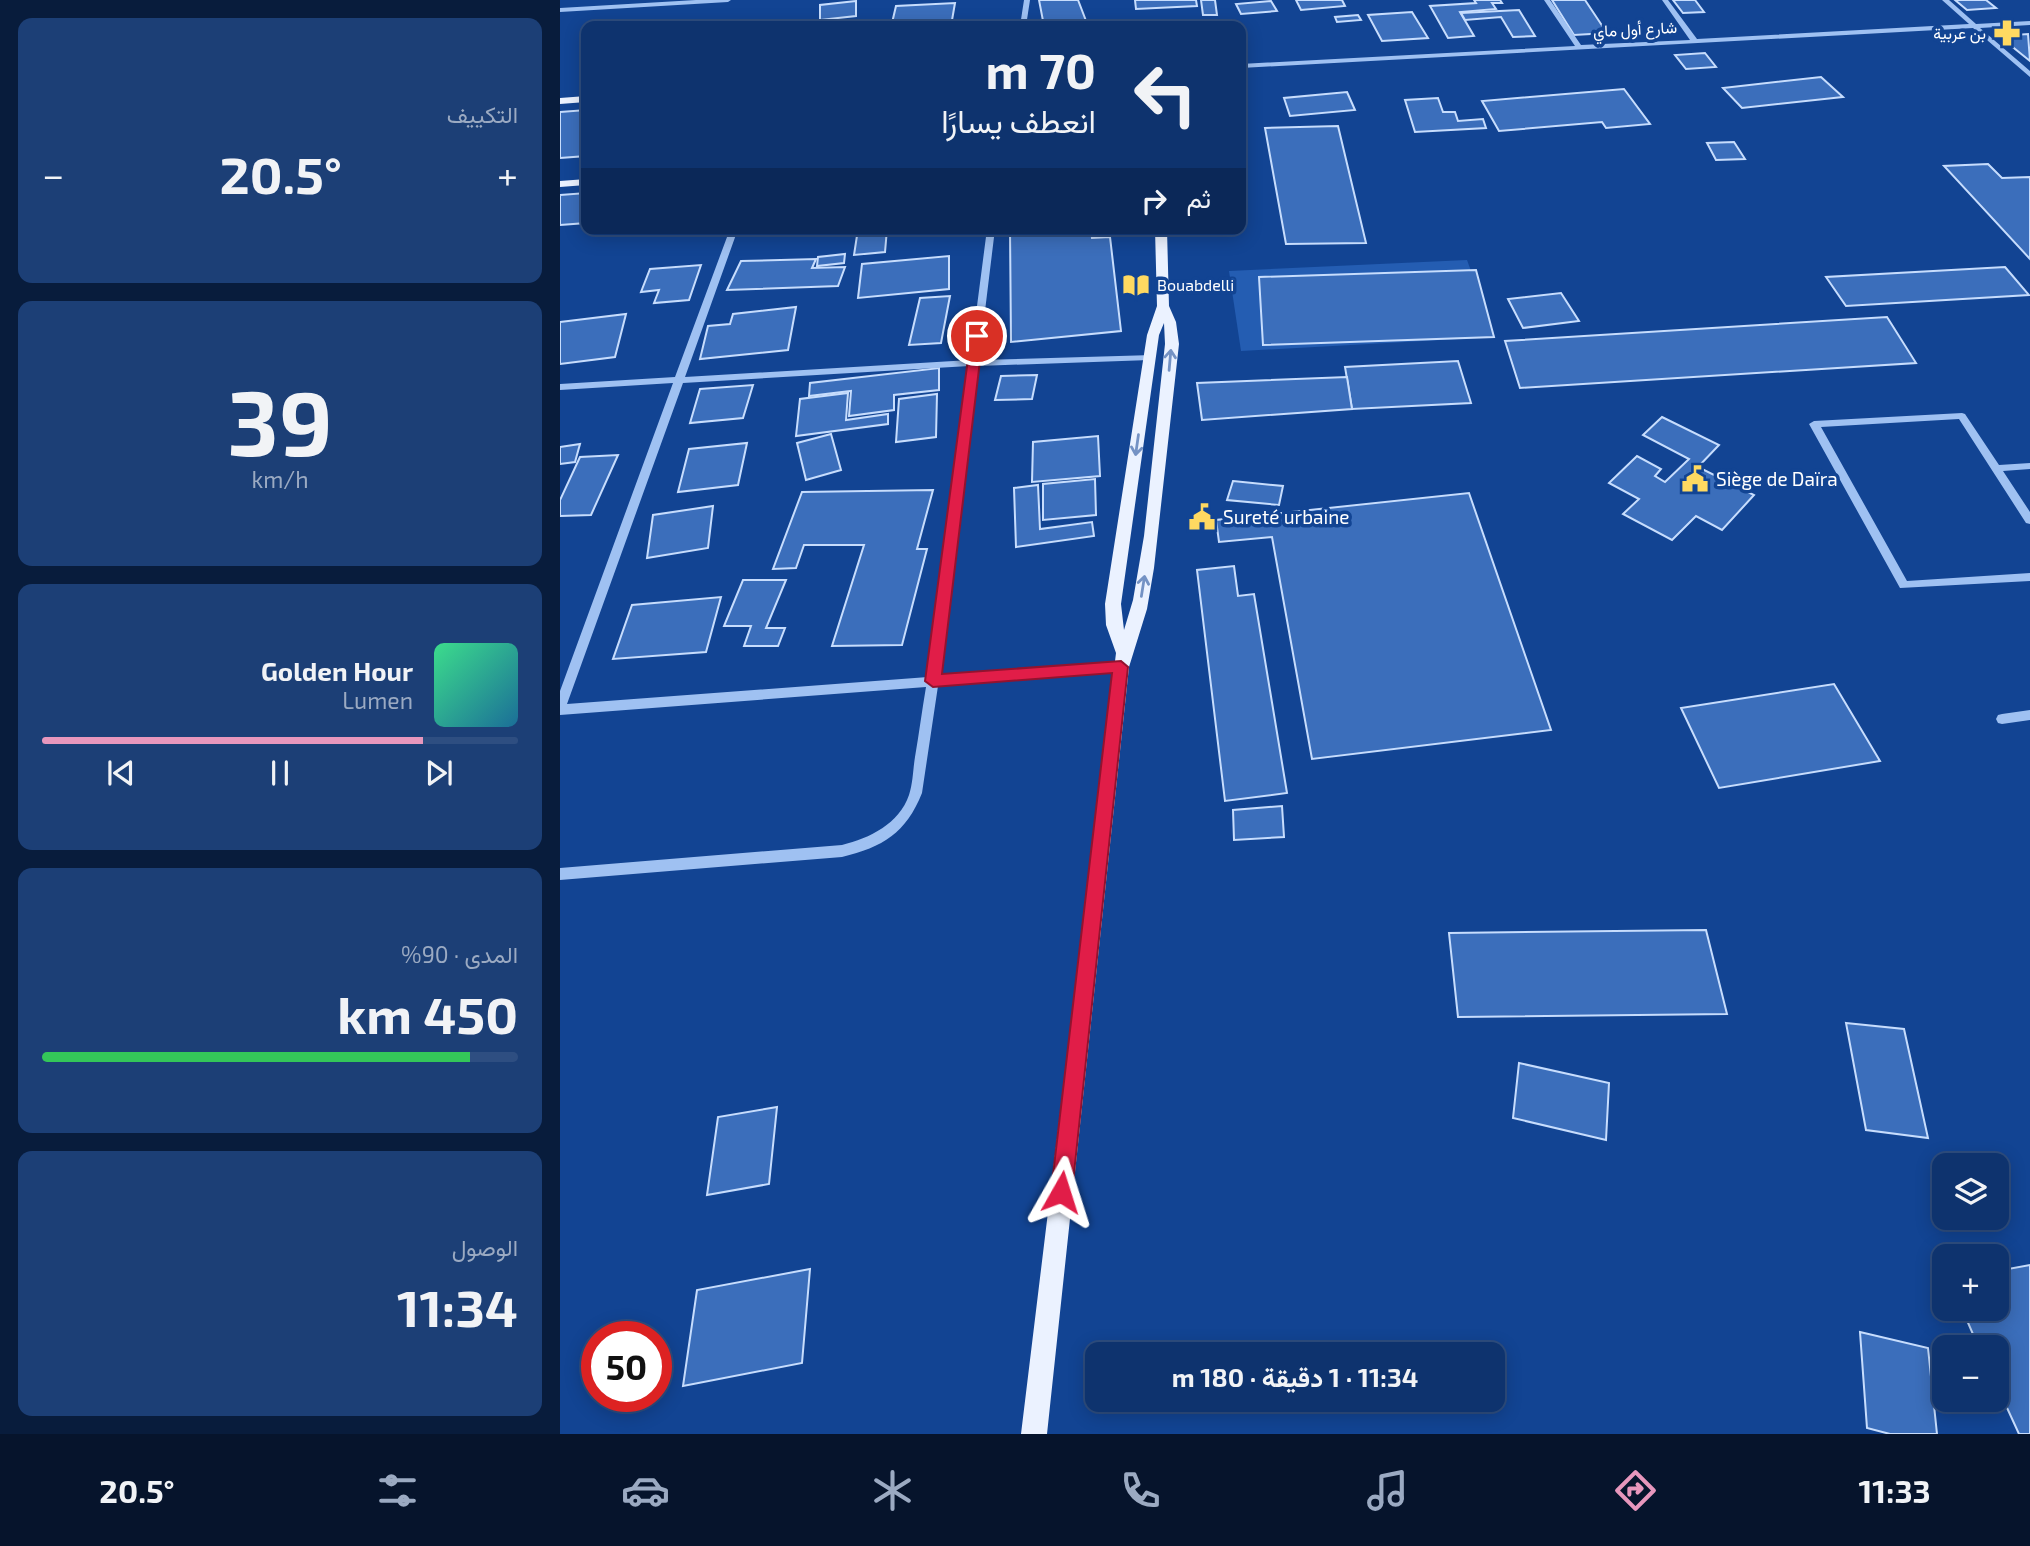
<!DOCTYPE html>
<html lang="ar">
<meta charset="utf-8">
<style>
:root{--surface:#0e336e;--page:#1c3f76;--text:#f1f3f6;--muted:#9baac2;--line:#2e4e81;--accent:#e797bd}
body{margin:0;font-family:"Exo 2",Vazirmatn,sans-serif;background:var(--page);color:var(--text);direction:rtl;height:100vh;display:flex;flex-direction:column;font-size:26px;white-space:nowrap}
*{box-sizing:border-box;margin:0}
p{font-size:23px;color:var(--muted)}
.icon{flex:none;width:38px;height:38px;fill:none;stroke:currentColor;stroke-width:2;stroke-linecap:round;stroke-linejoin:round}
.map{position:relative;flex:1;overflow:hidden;direction:ltr}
.drawer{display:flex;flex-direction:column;gap:18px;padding:18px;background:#081c3c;width:560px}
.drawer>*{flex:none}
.banner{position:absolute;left:21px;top:21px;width:665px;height:214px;border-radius:14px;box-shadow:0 4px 18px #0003,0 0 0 2px var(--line);direction:rtl;background:#0e336e;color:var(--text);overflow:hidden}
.buttons{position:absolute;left:1372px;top:1153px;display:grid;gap:14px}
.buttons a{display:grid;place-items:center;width:77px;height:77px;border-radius:14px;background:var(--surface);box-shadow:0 4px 18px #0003,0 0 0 2px var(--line);font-size:35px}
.speed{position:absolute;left:21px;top:1321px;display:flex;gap:14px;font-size:35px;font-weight:700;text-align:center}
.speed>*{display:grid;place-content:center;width:91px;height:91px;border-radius:50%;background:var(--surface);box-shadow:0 4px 18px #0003,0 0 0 2px var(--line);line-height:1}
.speed .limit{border:10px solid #d22;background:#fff;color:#111}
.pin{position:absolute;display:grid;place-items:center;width:60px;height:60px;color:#fff;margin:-30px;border:4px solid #fff;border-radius:50%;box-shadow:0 2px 7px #0007}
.me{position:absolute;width:77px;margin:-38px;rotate:6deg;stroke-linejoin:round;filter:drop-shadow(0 0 5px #0008)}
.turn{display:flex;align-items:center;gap:24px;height:147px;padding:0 35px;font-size:32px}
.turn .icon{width:91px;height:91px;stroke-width:2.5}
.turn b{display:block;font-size:49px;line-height:60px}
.then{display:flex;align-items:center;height:66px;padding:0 35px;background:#0003;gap:14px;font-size:26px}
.big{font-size:52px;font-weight:700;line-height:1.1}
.drawer .widget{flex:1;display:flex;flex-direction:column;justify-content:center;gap:10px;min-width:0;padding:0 24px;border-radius:14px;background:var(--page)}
.drawer .dial{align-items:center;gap:0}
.dial b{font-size:91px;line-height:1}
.song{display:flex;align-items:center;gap:21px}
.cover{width:84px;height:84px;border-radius:10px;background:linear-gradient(135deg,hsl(150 70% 55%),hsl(200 70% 35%))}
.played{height:7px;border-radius:4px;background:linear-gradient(90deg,var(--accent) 80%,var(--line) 80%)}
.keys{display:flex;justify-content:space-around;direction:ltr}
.heat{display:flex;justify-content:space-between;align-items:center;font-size:38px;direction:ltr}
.charge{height:10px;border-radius:5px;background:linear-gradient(90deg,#34c759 90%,var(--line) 0)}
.trip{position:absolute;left:525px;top:1342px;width:420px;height:70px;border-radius:14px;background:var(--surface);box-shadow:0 4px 18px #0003,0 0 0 2px var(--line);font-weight:700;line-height:70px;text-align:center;direction:rtl}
.dock{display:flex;height:112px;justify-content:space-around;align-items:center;background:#06142c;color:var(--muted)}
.dock .icon{width:49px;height:49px}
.dock .active{color:var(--accent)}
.dock b{font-size:32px;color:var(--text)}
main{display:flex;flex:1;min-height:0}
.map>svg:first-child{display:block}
</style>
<main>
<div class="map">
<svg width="1470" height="1434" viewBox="0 0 1470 1434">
<rect width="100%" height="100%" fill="#124493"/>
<path fill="#245db2" d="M 907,260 L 935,337 L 681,351 L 669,271 Z"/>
<g fill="#3b6ebb" stroke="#c7ddfd" stroke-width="2">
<path d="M 479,0 L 518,0 L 528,26 L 484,26 Z"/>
<path d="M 575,0 L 636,0 L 637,6 L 576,9 Z"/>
<path d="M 641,0 L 655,0 L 657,15 L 643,15 Z"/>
<path d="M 736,0 L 782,0 L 785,6 L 741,10 Z"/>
<path d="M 914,0 L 940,0 L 942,3 L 932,3 L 936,9 L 900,12 L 914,36 L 888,38 L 870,6 L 916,3 Z"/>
<path d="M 992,0 L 1025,0 L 1047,33 L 1014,35 Z"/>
<path d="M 1113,0 L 1135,0 L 1144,12 L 1123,13 Z"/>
<path d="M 1395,0 L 1426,0 L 1436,8 L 1407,10 Z"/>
<path d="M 296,1 L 296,16 L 260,20 L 260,5 Z"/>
<path d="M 711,1 L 717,11 L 681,14 L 676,4 Z"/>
<path d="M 395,3 L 391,26 L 344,26 L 345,22 L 332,23 L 336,6 Z"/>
<path d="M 959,10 L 975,36 L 953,37 L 941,17 L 905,20 L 901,13 Z"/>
<path d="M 852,12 L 868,38 L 822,41 L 808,15 Z"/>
<path d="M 798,15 L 801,20 L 777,22 L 775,17 Z"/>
<path d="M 1468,34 L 1470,61 L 1439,36 Z"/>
<path d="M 1145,53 L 1156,67 L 1126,69 L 1115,55 Z"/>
<path d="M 1261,77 L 1283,97 L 1182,108 L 1163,88 Z"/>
<path d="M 1064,89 L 1090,124 L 1046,128 L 1042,122 L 939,131 L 922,101 Z"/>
<path d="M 787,92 L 795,110 L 730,116 L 724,98 Z"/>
<path d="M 878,98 L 883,112 L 895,112 L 898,121 L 923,119 L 926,128 L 855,132 L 845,100 Z"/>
<path d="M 26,110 L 26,156 L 0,158 L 0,112 Z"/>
<path d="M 778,126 L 806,243 L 726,244 L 705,128 Z"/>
<path d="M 1174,142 L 1185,159 L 1156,160 L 1147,143 Z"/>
<path d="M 1428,164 L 1442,178 L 1470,177 L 1470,259 L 1384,166 Z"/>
<path d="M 26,193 L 26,223 L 0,225 L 0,195 Z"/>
<path d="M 298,229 L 327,229 L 325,252 L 294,255 Z"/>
<path d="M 450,229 L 531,229 L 532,238 L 550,237 L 561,331 L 451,342 Z"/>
<path d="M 285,254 L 284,263 L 257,266 L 258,257 Z"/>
<path d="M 389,256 L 389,289 L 298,298 L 302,264 Z"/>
<path d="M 256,259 L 252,268 L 285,267 L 278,286 L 167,290 L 181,261 Z"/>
<path d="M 141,265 L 129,300 L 94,303 L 99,290 L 81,292 L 90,269 Z"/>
<path d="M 1445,267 L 1469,295 L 1286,306 L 1266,277 Z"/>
<path d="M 916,270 L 934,337 L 703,345 L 699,277 Z"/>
<path d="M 1001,293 L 1019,321 L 963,328 L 948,299 Z"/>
<path d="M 390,296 L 381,343 L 349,345 L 360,298 Z"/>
<path d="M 236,307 L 228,350 L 140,359 L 148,326 L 170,324 L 173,314 Z"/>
<path d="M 66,314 L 55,357 L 0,364 L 0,322 Z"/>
<path d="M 1327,317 L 1356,363 L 960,388 L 945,341 Z"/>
<path d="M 898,361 L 911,403 L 792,409 L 785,367 Z"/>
<path d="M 379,368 L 379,390 L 334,395 L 334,410 L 289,416 L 291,391 L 249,396 L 250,383 Z"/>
<path d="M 477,375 L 472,399 L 435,400 L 441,376 Z"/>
<path d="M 787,377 L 792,409 L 642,420 L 637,383 Z"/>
<path d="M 193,385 L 183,418 L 130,423 L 140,389 Z"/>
<path d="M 288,393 L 286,420 L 328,414 L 328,424 L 236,436 L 240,399 Z"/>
<path d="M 377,394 L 376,437 L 336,442 L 339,399 Z"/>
<path d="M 1102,417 L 1159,445 L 1138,467 L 1194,495 L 1162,530 L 1136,516 L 1112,540 L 1063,514 L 1079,499 L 1049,483 L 1077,456 L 1101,469 L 1095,476 L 1105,482 L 1129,459 L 1083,435 Z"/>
<path d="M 271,434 L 281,470 L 246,480 L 237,443 Z"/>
<path d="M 538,436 L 540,476 L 472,482 L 473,442 Z"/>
<path d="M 187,443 L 178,485 L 118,492 L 129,449 Z"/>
<path d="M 20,444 L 15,462 L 0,464 L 0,447 Z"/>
<path d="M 58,455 L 31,515 L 0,516 L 0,500 L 20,457 Z"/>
<path d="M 535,479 L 536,515 L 483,520 L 483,484 Z"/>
<path d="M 673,481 L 723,486 L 719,505 L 667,500 Z"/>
<path d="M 478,485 L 480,529 L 532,522 L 534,536 L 456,547 L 454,488 Z"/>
<path d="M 373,490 L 357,549 L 367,549 L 342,645 L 272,646 L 304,545 L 244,545 L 236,568 L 213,569 L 242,492 Z"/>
<path d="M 909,493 L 991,730 L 752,759 L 712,537 L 659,542 L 656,520 Z"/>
<path d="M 153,506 L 148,548 L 87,558 L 93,515 Z"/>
<path d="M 674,566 L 678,596 L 694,594 L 727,793 L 665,801 L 637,570 Z"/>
<path d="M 183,580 L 226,580 L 206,628 L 225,628 L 218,646 L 184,646 L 191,626 L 164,626 Z"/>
<path d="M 161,597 L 146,652 L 53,659 L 72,605 Z"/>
<path d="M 1274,684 L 1320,761 L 1159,788 L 1121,708 Z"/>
<path d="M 722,806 L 724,837 L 674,840 L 673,810 Z"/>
<path d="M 1146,930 L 1167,1014 L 898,1017 L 889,933 Z"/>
<path d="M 1286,1023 L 1344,1029 L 1368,1138 L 1306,1130 Z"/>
<path d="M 959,1063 L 1049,1083 L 1046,1140 L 953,1118 Z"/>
<path d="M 217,1107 L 209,1184 L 147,1195 L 158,1117 Z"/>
<path d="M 1470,1265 L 1470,1434 L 1459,1434 L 1437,1386 L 1437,1348 L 1419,1348 L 1402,1309 L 1437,1309 L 1437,1271 Z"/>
<path d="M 250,1269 L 242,1363 L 123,1386 L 137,1290 Z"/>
<path d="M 1300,1332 L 1368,1348 L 1377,1434 L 1330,1434 L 1307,1428 Z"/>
</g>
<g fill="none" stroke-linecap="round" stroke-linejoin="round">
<g fill="#9fc1f2" fill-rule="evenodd">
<path d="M 136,0 L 171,0 L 168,2 L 0,12 L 0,8 Z"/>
<path d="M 464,0 L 470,0 L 466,26 L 460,26 Z"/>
<path d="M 984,0 L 990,0 L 1021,45 L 1130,40 L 1102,0 L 1108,0 L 1137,39 L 1409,24 L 1382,0 L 1389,0 L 1416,24 L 1470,21 L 1470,25 L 1420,28 L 1470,71 L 1470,77 L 1413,28 L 681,68 L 681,64 L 1015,46 Z"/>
<path d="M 170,229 L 178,229 L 125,377 L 410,360 L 427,229 L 435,229 L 419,360 L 593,355 L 595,357 L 590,360 L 418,366 L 380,676 L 561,662 L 567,667 L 561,672 L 378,686 L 362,793 C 346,833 323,847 282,857 L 0,880 L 0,868 L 282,845 C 310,838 339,824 349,795 C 353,783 353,769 355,757 C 359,734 362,710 366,687 L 0,715 L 0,691 L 113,383 L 0,390 L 0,384 L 115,377 ZM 409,366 L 368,677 L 7,704 L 123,383 Z"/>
<path d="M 1402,413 L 1405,414 L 1439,465 L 1470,463 L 1470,469 L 1443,471 L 1470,512 L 1470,524 L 1466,523 L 1399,419 L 1261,427 L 1347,581 L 1470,573 L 1470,581 L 1340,588 L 1249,424 L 1254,421 Z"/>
<path d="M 1470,710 L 1470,720 L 1442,724 L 1438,723 L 1436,719 L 1438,715 L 1442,714 Z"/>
</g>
<g fill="#ebf2ff" fill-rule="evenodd">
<path d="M 26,96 L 26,102 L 0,104 L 0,98 Z"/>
<path d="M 26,179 L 26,185 L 0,187 L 0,181 Z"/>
<path d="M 595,229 L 607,229 L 609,306 L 616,322 L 619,344 L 594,568 L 587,609 L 569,667 L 487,1434 L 461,1434 L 556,653 L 546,625 L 545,604 L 587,335 L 597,306 ZM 604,323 L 605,344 L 584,536 L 573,600 L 564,630 L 561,604 L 599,335 Z"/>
</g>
</g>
<defs><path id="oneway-shaft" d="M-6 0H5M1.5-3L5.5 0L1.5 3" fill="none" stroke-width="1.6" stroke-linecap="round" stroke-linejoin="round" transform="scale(1.75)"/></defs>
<g stroke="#7492c4">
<use href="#oneway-shaft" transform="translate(610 360) rotate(-85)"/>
<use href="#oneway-shaft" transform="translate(577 445) rotate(98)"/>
<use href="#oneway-shaft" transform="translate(583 586) rotate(-81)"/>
</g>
<path fill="#e11d48" stroke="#92132f" stroke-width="2" d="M 417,332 L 423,336 L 382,674 L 561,661 L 568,667 L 512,1192 L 509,1200 L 501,1203 L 494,1200 L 491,1192 L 552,673 L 373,687 L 365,681 L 411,336 Z"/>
<defs>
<g id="pharmacy-bare" transform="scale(2.1)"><path d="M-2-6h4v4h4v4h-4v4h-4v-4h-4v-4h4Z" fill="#ffd961" stroke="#124493" stroke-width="2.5" paint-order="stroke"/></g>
<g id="library-bare" transform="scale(2.1)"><path d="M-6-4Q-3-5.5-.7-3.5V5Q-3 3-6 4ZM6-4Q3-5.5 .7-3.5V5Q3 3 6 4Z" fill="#ffd961" stroke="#124493" stroke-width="2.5" paint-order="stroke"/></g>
<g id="civic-bare" transform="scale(2.1)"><path d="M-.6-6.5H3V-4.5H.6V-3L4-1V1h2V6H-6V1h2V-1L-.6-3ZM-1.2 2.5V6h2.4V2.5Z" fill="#ffd961" stroke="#124493" stroke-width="2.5" paint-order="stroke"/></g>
</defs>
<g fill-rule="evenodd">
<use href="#pharmacy-bare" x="1447" y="33"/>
<use href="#library-bare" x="576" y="285"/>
<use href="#civic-bare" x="1135" y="479"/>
<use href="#civic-bare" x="642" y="517"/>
</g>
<g text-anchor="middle" stroke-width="7" stroke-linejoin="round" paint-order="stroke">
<g font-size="16" fill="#fff" stroke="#124493">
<text transform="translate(1075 29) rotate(-3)" y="6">شارع أول ماي</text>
</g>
<g font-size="16" fill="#fff" stroke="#124493" text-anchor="end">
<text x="1426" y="39">بن عربية</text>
<text x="597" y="291" text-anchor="start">Bouabdelli</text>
</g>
<g font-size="19" fill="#fff" stroke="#124493" text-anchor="start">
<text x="1156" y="486">Siège de Daïra</text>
<text x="663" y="524">Sureté urbaine</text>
</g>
</g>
</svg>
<div class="buttons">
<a><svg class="icon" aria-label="layers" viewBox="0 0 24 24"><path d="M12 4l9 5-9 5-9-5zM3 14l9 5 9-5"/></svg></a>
<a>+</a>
<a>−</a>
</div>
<div class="speed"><div class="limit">50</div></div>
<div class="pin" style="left:417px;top:336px;background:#d93025"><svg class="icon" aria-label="arrive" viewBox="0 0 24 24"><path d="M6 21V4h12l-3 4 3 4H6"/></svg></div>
<svg class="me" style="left:501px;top:1192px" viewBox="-20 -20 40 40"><path d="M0-17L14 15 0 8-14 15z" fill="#e11d48" stroke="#fff" stroke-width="4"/></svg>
<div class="trip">11:34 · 1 دقيقة · 180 m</div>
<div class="banner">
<div class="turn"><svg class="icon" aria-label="left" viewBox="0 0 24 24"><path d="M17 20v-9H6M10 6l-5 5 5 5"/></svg><div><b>70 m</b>انعطف يسارًا</div></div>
<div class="then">ثم<svg class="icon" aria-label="right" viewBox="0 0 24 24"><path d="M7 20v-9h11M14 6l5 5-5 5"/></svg></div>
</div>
</div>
<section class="drawer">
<div class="widget"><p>التكييف</p>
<div class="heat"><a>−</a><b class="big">20.5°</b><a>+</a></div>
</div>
<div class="widget dial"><b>39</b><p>km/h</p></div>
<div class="widget">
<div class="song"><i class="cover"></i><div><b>Golden Hour</b><p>Lumen</p></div></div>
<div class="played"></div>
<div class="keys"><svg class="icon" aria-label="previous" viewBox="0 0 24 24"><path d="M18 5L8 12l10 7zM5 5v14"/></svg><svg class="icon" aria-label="pause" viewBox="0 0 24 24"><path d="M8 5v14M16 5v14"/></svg><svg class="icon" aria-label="next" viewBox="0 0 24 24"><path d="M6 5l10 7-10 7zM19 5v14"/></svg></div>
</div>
<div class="widget"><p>المدى · 90%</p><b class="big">450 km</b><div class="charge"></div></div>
<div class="widget"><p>الوصول</p><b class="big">11:34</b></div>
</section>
</main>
<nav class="dock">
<b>11:33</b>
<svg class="icon active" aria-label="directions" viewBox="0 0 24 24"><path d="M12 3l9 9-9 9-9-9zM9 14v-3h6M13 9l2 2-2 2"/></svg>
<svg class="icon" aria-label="music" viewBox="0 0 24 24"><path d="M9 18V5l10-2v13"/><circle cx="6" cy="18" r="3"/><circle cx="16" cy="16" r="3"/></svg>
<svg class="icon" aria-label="phone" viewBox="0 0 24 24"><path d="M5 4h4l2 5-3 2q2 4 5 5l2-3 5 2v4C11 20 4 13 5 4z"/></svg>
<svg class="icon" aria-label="climate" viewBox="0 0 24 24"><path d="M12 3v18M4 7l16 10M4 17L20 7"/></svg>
<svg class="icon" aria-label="car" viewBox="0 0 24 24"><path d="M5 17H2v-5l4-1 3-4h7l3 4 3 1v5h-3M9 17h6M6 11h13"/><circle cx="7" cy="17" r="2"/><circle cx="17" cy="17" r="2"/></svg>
<svg class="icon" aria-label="filters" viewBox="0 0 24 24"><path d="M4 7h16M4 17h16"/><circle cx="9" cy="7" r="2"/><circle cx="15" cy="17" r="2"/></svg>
<b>20.5°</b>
</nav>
